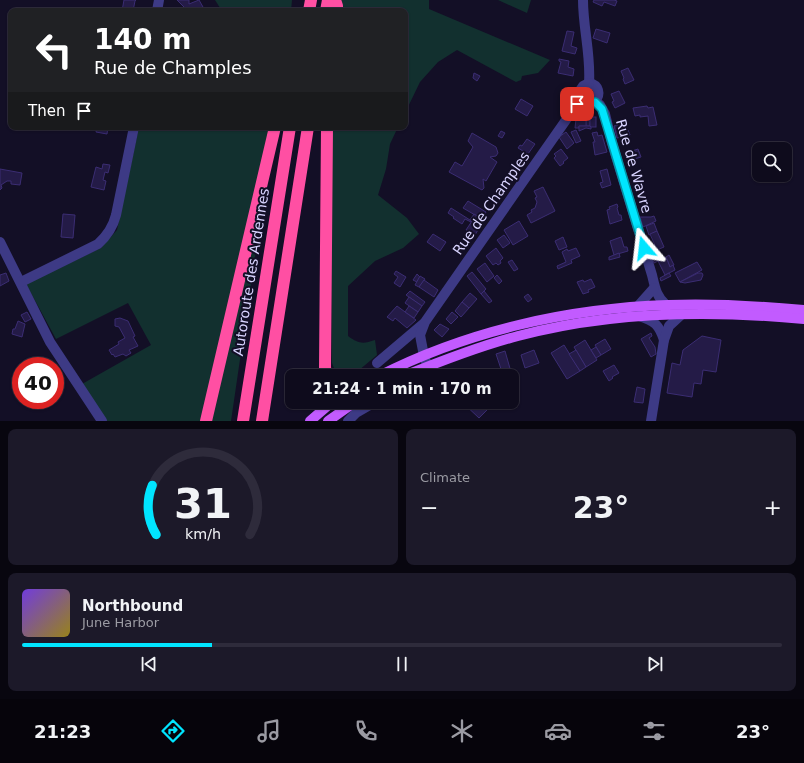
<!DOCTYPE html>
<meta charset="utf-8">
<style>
:root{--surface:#0e0b1c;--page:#1c1929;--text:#f1f3f6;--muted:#9b9ba3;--line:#2e2b3b;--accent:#00e5ff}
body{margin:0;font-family:"DejaVu Sans",sans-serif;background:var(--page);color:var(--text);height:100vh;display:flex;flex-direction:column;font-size:15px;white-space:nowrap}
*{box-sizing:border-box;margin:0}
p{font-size:13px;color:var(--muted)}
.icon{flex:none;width:22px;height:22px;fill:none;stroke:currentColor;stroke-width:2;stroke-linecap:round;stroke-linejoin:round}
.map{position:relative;height:421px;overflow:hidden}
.details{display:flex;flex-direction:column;gap:8px;padding:8px;background:#08060f;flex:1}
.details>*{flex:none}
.top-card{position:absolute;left:8px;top:8px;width:400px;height:122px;border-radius:8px;box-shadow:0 1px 3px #0004,0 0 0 1px var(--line);background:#202124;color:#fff;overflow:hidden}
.tools{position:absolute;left:752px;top:142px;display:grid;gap:8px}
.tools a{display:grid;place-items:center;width:40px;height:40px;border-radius:8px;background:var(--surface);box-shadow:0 1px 3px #0004,0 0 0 1px var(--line);font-size:20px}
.speed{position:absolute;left:12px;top:357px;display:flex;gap:8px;font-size:20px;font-weight:700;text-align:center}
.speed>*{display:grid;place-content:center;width:52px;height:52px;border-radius:50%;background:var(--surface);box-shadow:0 1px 3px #0004,0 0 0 1px var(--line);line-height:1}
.speed .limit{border:6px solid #d22;background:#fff;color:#111}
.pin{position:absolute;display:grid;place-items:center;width:34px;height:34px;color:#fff;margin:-17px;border-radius:8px;box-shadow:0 2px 6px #0006}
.me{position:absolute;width:44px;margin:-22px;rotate:343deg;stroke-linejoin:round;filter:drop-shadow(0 0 3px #0008)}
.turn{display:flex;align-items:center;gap:14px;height:84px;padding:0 20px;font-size:18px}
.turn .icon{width:52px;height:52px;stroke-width:2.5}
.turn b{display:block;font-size:28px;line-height:34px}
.then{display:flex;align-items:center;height:38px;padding:0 20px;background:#0003;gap:8px;font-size:15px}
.big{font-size:30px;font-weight:700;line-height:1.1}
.details .widget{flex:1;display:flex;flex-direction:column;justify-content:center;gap:6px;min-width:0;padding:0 14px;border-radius:8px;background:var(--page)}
.details .dial{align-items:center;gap:0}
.dial svg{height:104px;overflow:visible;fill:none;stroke:var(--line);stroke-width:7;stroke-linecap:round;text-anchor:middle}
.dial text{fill:var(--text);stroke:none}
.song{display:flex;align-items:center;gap:12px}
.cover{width:48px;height:48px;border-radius:6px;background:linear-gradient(135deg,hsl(260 70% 55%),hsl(50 70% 35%))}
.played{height:4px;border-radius:2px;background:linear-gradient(90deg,var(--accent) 25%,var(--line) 25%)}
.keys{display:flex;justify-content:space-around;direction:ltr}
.heat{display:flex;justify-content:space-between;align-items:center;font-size:22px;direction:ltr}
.details .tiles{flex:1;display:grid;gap:8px;grid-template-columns:1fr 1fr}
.widget:last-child{grid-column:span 2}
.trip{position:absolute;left:285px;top:369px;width:234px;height:40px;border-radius:8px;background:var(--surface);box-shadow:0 1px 3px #0004,0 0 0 1px var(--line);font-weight:700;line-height:40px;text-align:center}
.dock{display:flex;height:64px;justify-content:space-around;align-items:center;background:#06040b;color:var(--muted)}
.dock .icon{width:28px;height:28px}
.dock .on{color:var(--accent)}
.dock b{font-size:18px;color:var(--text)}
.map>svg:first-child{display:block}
</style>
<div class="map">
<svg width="804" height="421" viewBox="0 0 804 421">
<rect width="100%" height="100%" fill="#130f26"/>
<g fill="#12302f">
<path d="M 215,0 L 292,0 L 291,11 L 222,11 Z"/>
<path d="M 341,0 L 429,0 L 429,9 L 550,60 L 538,73 L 522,76 L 521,80 L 516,82 L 457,50 L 438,62 L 420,82 L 405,113 L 405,11 L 340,11 Z"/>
<path d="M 498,0 L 531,0 L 527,13 Z"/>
<path d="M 139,127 L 274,127 L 231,421 L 106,421 L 82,384 L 151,345 L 128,303 L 56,339 L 26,284 L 101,248 L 117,230 Z"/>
<path d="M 332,127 L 398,127 L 390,144 L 386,169 L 378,195 L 407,218 L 419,234 L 403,248 L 375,261 L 348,286 L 348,336 C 359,344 363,344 375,340 L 377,355 L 352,376 L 337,376 L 332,363 L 331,161 Z"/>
</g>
<g fill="#241b47" stroke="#3b2d73">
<path d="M 124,0 L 136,0 L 135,1 L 133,11 L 120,11 L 122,11 Z"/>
<path d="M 177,0 L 189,0 L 189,4 L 199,0 L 203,7 L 197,9 L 198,11 L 186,11 L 184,7 Z"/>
<path d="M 594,0 L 614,0 L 617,1 L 615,6 L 604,2 L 602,6 L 593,2 Z"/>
<path d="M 596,29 L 610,33 L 607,43 L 593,38 Z"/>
<path d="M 567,31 L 574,32 L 571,46 L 577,48 L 575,54 L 562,51 Z"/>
<path d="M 559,59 L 569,61 L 568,67 L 574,69 L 573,76 L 558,73 L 561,62 L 559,61 Z"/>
<path d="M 628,68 L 634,80 L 625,84 L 623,79 L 624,78 L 621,71 Z"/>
<path d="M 474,73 L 480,76 L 477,81 L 473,78 Z"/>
<path d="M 619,91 L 625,103 L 615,108 L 612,102 L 614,101 L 611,94 Z"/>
<path d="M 521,99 L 533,106 L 527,116 L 515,109 Z"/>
<path d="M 647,106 L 648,108 L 653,107 L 657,125 L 649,126 L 648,116 L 640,117 L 640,115 L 635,116 L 633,108 Z"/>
<path d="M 587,116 L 590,117 L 590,126 L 586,126 L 586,120 L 584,120 L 585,117 Z"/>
<rect x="590" y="117" width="6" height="10"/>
<path d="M 576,119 L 586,120 L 586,126 L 579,126 L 579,128 L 575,128 Z"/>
<path d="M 622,124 L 624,131 L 628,130 L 630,135 L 617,138 L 614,126 Z"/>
<path d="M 579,126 L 590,126 L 591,127 L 591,129 L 586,128 L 579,131 Z"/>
<path d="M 97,127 L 108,127 L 107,134 L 96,132 Z"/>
<path d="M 576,130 L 581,141 L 576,143 L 571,132 Z"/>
<path d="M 501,131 L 505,133 L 502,138 L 498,136 Z"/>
<path d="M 566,132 L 574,143 L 567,149 L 559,137 Z"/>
<path d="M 597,132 L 598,136 L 602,135 L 607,152 L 595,155 L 593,142 L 595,142 L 592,133 Z"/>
<path d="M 472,133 L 496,147 L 498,153 L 496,156 L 490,157 L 497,162 L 486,181 L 483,179 L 484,188 L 482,190 L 449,172 L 455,162 L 462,166 L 473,147 L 468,141 Z"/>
<path d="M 527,139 L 535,144 L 528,154 L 518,148 L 520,145 L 522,146 Z"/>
<path d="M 561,149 L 568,158 L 563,162 L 564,163 L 560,166 L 554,158 L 556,156 L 554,154 Z"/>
<path d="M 638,149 L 641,157 L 628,161 L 626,153 Z"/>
<path d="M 103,164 L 110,165 L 108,173 L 105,172 L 103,180 L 106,181 L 104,190 L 91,187 L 96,167 L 102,169 Z"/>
<path d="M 0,169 L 22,173 L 20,185 L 11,184 L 11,181 L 7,181 L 1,185 L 2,188 L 0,190 Z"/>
<path d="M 607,169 L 611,185 L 602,188 L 600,183 L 603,182 L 600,171 Z"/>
<path d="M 543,187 L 555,211 L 531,223 L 527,215 L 532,212 L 531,210 L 535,208 L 537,202 L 535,198 L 537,197 L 534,191 Z"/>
<path d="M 468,201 L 486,212 L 482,219 L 463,208 Z"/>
<path d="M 617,204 L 618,207 L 617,208 L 619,215 L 621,215 L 622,220 L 610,224 L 607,210 L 610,209 L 609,207 Z"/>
<path d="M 451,208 L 470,220 L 472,221 L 471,222 L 465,219 L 462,224 L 453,218 L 454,217 L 448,213 Z"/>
<path d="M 63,214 L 75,215 L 73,238 L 61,237 Z"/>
<path d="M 474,214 L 482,219 L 478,225 L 470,220 Z"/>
<path d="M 654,216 L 656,221 L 643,227 L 640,217 L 651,217 Z"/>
<path d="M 472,221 L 478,225 L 477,226 L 479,228 L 475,235 L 466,230 Z"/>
<path d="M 519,221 L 528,236 L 513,245 L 504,230 Z"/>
<path d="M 654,223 L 657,231 L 649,235 L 646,226 Z"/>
<path d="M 657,231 L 664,247 L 657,250 L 650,234 Z"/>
<path d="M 433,234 L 446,242 L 440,251 L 427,242 Z"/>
<path d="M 504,235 L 510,243 L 503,248 L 497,240 Z"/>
<path d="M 563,237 L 567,247 L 559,250 L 555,241 Z"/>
<path d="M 621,237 L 624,247 L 627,247 L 628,251 L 614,255 L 610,241 Z"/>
<path d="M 496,248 L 503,258 L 500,261 L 501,263 L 498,265 L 496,263 L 493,265 L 486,256 Z"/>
<path d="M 576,248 L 580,256 L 571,260 L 572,263 L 558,269 L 557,266 L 566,262 L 562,252 L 567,249 L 568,251 Z"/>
<path d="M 619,253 L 620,257 L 609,260 L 609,257 Z"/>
<path d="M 655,253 L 655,255 L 661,255 L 662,259 L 654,263 L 651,254 Z"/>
<path d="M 669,255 L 674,265 L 670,267 L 666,257 Z"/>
<path d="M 666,257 L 670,267 L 673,265 L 675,270 L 665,275 L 658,261 Z"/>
<path d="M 512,260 L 518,269 L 514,271 L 508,262 Z"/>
<path d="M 697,262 L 702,270 L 680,282 L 675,273 Z"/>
<path d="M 485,263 L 494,276 L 487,282 L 477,269 Z"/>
<path d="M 396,271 L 406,277 L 400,287 L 394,283 L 398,277 L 394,274 Z"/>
<path d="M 472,272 L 486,289 L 481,294 L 467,276 Z"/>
<path d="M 6,273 L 9,281 L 0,286 L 0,275 Z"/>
<path d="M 669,273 L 671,276 L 661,281 L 660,278 Z"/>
<path d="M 698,273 L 702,273 L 703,275 L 701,280 L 685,283 L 680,282 Z"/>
<path d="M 417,274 L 420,277 L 417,282 L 413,280 Z"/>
<path d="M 497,275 L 502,281 L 499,284 L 494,278 Z"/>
<path d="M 420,276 L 425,279 L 419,287 L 415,285 Z"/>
<path d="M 591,279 L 595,287 L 588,290 L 589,292 L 583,294 L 577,282 L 583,280 L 584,282 Z"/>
<path d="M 424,280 L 438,290 L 434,297 L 419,287 Z"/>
<path d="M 410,291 L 425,302 L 422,306 L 406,295 Z"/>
<path d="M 484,291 L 492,301 L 489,303 L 481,294 Z"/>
<path d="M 470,293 L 477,299 L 469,308 L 462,302 Z"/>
<path d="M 528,294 L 532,299 L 528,302 L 524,297 Z"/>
<path d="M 409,297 L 422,306 L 418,312 L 405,303 Z"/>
<path d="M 462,302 L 469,308 L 461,317 L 455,311 Z"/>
<path d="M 397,306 L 416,320 L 407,328 L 395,318 L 393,321 L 387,317 Z"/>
<path d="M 409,306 L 418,312 L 414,318 L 405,312 Z"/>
<path d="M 27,312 L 31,319 L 25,322 L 21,315 Z"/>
<path d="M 452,312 L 458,317 L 451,324 L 446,319 Z"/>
<path d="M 120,318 L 128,321 L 135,336 L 133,337 L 138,346 L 129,350 L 131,353 L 126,356 L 123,354 L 115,357 L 113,354 L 112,355 L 109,350 L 119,344 L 118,342 L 125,338 L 119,327 L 115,326 L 115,319 Z"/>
<path d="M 18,321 L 25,324 L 22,337 L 12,334 L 13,329 L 15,329 Z"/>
<path d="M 440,324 L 449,329 L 442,337 L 434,330 Z"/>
<path d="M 651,333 L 652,336 L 649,338 L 655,347 L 656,354 L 651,357 L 641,339 Z"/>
<path d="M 702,336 L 721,340 L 716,372 L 703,370 L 701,384 L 694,383 L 692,397 L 667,393 L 672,363 L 680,365 L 683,350 Z"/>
<path d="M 605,339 L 611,349 L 601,355 L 595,345 Z"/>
<path d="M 585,340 L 597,360 L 586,367 L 574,347 Z"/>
<path d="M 564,345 L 580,371 L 567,379 L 551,353 Z"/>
<path d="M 596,347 L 601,355 L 596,358 L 591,350 Z"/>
<path d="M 534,350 L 539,363 L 525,368 L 521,355 Z"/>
<path d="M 576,350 L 586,367 L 580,371 L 569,354 Z"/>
<path d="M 505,351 L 511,372 L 503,375 L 496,354 Z"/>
<path d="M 614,365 L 619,373 L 612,377 L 613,378 L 609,381 L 603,371 Z"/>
<path d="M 637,387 L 645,389 L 643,403 L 634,402 Z"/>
<path d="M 448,402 L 461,402 L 454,408 Z"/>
<path d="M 462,402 L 495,402 L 479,418 Z"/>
</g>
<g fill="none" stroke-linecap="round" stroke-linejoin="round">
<g stroke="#3d3a85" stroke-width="10">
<path d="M 583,0 C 583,28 591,55 589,83"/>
<path d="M 157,11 L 159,0"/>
<path d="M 589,83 C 599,85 601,94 595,101"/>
<path d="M 595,101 L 600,105 L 605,114 L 612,143 L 652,275 C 655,287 656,296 666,305"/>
<path d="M 587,103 C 581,102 580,97 579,92 L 583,86 L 589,83"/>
<path d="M 0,242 L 50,342 L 102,421"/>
<path d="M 21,282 L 98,244 C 108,235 113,227 116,215 L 134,127"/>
<path d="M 638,306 L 654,288"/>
<path d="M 639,316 C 655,321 659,325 664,340"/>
<path d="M 377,363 L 423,324"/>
<path d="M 431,376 L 424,356 L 420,335 L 425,322 L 538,160 L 573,110 L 581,100"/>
<path d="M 348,421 L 356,413 L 375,402"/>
<path d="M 651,421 L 664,340 L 669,326 L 682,314"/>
</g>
<g stroke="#c25bff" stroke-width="10">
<path d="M 379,376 C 467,331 569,308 668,305 C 713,303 759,306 804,310"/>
<path d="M 404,376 C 441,361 479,346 518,336 C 611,311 709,310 804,319"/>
<path d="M 310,421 L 332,402"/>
<path d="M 328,421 L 355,402"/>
</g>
<g stroke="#ff4fa3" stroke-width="12">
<path d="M 335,0 L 337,6 L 337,11"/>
<path d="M 309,11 L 311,0"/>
<path d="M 326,11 L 328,0"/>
<path d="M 327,376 L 325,368 L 327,127"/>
<path d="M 206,421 L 275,127"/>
<path d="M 243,421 L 290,127"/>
<path d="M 262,421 L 308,127"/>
</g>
</g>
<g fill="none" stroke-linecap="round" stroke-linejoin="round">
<g stroke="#0095a6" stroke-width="10">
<path id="route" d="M 577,104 L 581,100 C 585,104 590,104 595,102 L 602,109 L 644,248"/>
</g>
<use href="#route" stroke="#00e5ff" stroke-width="7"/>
</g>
<g text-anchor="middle" stroke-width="4" stroke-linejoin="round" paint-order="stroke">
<g font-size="14" fill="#d9d4ff" stroke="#130f26">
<text transform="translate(634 166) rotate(74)" y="5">Rue de Wavre</text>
<text transform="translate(491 203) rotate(-55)" y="5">Rue de Champles</text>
<text transform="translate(251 272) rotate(-81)" y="5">Autoroute des Ardennes</text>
</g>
</g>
</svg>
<div class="tools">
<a><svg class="icon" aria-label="search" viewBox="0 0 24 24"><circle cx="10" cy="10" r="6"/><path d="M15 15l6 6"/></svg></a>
</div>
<div class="speed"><div class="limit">40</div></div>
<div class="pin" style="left:577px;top:104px;background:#d93025"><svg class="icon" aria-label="arrive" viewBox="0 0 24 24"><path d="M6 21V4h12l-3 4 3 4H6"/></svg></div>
<svg class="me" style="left:644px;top:248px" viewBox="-20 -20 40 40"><path d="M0-17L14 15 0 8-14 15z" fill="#00e5ff" stroke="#fff" stroke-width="4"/></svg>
<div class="trip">21:24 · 1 min · 170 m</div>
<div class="top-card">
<div class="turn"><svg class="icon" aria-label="left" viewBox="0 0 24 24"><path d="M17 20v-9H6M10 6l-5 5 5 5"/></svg><div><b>140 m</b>Rue de Champles</div></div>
<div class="then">Then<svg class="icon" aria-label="arrive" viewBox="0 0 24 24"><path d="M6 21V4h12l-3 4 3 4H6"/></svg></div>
</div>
</div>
<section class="details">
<div class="tiles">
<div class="widget dial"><svg viewBox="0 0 100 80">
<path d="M14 69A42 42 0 1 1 86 69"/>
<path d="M14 69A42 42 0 0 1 11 31" stroke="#00e5ff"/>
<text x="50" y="56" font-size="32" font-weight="700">31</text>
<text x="50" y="72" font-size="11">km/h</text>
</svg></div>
<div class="widget"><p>Climate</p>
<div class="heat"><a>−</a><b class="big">23°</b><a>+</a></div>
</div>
<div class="widget">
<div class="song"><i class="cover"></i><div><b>Northbound</b><p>June Harbor</p></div></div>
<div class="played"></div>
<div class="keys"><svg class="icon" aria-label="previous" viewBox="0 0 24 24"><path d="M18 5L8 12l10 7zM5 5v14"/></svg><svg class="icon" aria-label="pause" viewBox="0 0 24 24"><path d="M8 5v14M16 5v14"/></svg><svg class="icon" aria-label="next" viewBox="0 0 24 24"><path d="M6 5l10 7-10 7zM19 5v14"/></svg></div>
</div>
</div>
</section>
<nav class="dock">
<b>21:23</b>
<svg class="icon on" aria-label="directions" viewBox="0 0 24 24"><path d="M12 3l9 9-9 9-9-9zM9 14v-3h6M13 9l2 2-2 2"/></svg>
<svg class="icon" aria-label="music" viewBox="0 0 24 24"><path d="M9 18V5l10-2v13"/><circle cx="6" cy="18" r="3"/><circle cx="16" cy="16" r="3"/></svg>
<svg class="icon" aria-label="phone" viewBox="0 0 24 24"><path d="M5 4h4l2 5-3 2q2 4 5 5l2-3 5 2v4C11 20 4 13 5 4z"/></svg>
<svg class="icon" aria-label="climate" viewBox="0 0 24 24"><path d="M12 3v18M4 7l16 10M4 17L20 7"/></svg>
<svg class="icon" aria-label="car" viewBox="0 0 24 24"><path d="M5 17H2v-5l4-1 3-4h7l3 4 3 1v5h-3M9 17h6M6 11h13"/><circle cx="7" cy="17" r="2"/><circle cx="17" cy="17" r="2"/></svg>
<svg class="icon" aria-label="filters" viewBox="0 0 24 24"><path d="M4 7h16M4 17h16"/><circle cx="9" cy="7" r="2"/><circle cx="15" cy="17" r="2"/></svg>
<b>23°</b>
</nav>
